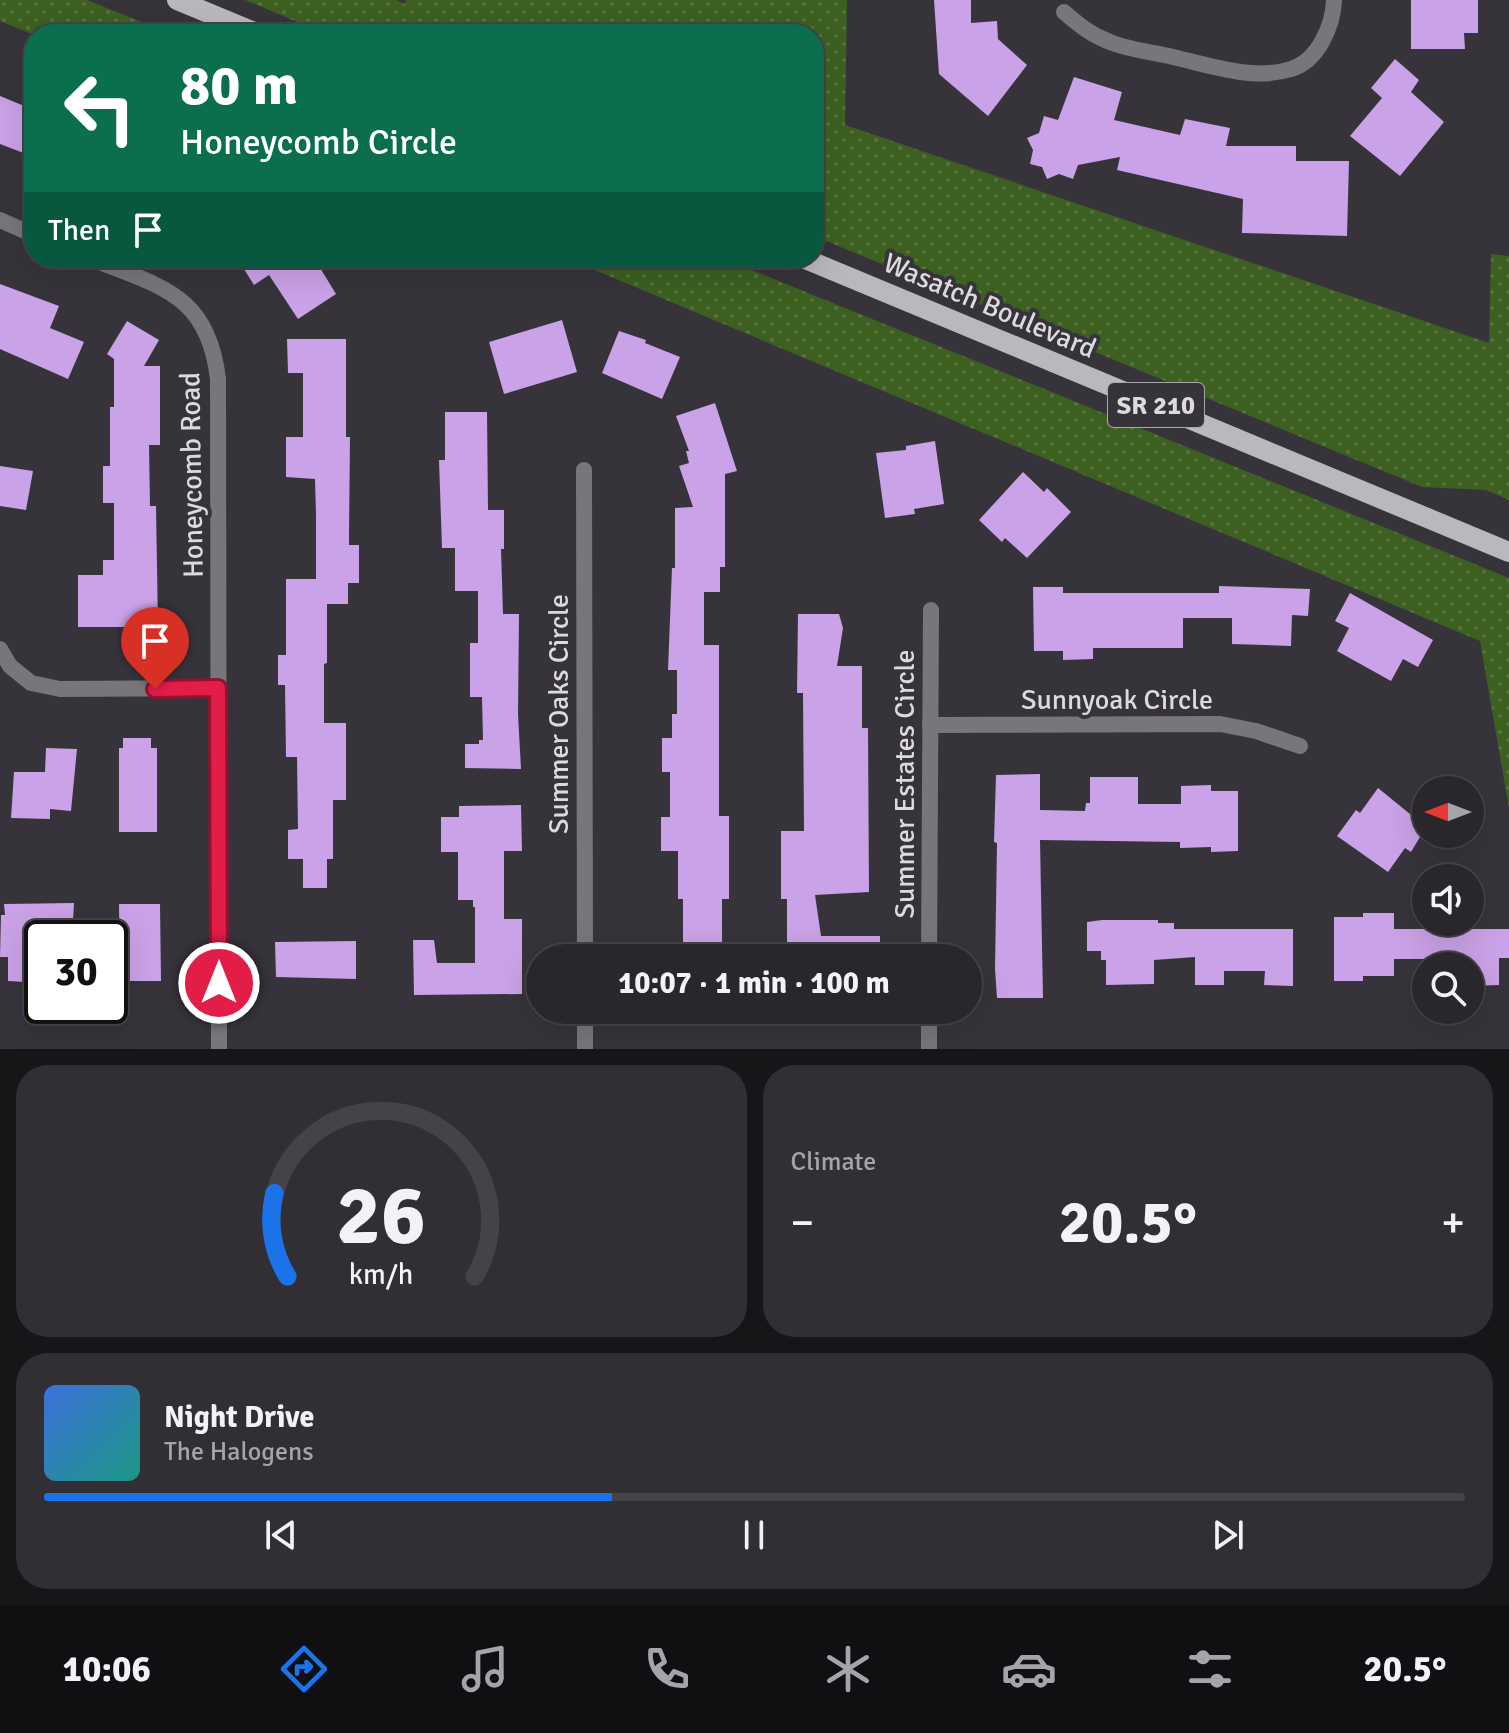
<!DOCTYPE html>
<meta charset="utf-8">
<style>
:root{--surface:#29262c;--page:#312e34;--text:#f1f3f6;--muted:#a5a5a9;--line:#454348;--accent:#1a73e8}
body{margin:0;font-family:Signika,sans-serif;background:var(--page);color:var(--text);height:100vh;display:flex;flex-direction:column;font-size:30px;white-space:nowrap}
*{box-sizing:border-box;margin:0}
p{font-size:26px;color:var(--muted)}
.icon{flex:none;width:44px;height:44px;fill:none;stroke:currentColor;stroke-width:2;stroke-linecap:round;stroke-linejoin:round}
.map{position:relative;height:1049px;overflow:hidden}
.sheet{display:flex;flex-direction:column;gap:16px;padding:16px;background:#171518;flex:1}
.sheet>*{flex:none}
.guide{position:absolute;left:24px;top:24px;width:800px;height:244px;border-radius:32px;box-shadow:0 8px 32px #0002,0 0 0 2px var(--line);background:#0b6e4f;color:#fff;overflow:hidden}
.needle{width:52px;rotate:270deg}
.tools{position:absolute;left:1412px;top:776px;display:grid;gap:16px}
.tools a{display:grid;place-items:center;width:72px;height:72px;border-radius:50%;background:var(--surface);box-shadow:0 8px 32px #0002,0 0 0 2px var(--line);font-size:40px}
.speed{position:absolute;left:24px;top:920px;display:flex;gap:16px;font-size:40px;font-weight:700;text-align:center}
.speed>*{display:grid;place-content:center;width:104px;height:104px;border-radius:50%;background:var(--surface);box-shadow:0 8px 32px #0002,0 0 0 2px var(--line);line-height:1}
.speed .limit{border:4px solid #111;border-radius:12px;background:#fff;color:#111}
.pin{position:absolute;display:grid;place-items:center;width:68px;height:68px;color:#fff;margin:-82px -34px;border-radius:50% 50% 50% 0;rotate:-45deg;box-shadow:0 0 8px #0007}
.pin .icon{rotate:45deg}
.me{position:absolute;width:88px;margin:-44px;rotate:0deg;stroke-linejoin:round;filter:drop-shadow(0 0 6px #0008)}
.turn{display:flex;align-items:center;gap:28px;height:168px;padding:0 24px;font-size:36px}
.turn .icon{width:104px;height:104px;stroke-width:2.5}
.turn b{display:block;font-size:56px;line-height:68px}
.then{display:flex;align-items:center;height:76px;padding:0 24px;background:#0003;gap:16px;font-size:30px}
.big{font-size:60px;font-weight:700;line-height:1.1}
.sheet .card{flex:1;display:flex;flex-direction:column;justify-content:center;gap:12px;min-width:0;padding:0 28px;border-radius:32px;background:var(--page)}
.sheet .dial{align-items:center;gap:0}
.dial svg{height:208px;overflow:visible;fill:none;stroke:var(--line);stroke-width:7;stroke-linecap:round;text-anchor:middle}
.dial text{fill:var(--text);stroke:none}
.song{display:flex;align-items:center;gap:24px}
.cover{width:96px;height:96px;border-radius:12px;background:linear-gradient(135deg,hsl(220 70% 55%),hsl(170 70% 35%))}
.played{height:8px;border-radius:4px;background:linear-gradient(90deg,var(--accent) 40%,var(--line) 40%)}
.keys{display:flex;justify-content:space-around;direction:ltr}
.heat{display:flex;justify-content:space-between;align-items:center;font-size:44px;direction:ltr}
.sheet .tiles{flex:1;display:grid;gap:16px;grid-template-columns:1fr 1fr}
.card:last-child{grid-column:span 2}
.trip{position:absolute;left:526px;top:944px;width:456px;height:80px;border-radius:40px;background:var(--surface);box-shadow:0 8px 32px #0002,0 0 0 2px var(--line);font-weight:700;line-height:80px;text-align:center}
.menu{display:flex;height:128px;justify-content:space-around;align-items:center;background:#100f12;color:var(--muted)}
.menu .icon{width:56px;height:56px}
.menu .current{color:var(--accent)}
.menu b{font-size:36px;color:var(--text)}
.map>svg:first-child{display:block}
</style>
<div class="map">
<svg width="1509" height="1049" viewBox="0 0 1509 1049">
<defs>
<pattern id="green-dots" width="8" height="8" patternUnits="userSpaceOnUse" patternTransform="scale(2)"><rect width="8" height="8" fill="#3d6021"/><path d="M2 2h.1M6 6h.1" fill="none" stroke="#587641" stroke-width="1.8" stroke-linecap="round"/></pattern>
</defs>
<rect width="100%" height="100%" fill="#37333b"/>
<g fill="url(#green-dots)">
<path d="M 0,0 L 87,0 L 171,34 L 34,35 L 0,21 Z"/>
<path d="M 245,0 L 396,0 L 405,4 L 406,0 L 847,0 L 845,125 L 1489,343 L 1491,254 L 1509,256 L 1509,500 L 1486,490 L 1422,487 L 814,236 L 814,34 L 326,34 Z"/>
<path d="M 566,258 L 722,258 L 1509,578 L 1509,808 L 1480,641 Z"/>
</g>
<g fill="#caa2e7">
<path d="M 934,0 L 971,0 L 971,23 L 997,21 L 998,39 L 1027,65 L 988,116 L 939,74 Z"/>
<path d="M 1411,0 L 1478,0 L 1478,33 L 1464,33 L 1465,49 L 1411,49 Z"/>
<path d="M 1395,59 L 1419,80 L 1411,92 L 1444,122 L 1400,176 L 1350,136 L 1382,98 L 1371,88 Z"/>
<path d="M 1074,77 L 1122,92 L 1114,120 L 1180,135 L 1185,119 L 1230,128 L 1226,146 L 1296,146 L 1296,161 L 1349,161 L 1347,236 L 1242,233 L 1243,199 L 1117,170 L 1120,157 L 1078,165 L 1073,179 L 1059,174 L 1047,179 L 1042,167 L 1030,164 L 1033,150 L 1027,138 L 1039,133 L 1044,116 L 1058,120 Z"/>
<path d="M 0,96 L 34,110 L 34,151 L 28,149 L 26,154 L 0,144 Z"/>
<path d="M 237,258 L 314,258 L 336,294 L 298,319 L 269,275 L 254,285 Z"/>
<path d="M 0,284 L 59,306 L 50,328 L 84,342 L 68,379 L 0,349 Z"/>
<path d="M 562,320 L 577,372 L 504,394 L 489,342 Z"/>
<path d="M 127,321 L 159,340 L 144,366 L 160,366 L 160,445 L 149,445 L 150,506 L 156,506 L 158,627 L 78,627 L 78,575 L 103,575 L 103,560 L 114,560 L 114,503 L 103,503 L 103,466 L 110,466 L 110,407 L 114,407 L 114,359 L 107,354 Z"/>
<path d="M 619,331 L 646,340 L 645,343 L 680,357 L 662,399 L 602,373 Z"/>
<path d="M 287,339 L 346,339 L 346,437 L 350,437 L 349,535 L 349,545 L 359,545 L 359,583 L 348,583 L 348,604 L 327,604 L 327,663 L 324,664 L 324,723 L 346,723 L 346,800 L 333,800 L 333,859 L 327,859 L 327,888 L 303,888 L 303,859 L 288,859 L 288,830 L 298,829 L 297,757 L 286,757 L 285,685 L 278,685 L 278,655 L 286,655 L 286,579 L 316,579 L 316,515 L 315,479 L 286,477 L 286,437 L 303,437 L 303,373 L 288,373 Z"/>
<path d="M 715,403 L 737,471 L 725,474 L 725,567 L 720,567 L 720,592 L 704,592 L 704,645 L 719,645 L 719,816 L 729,816 L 729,899 L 722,899 L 722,958 L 683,958 L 683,899 L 678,899 L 678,851 L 661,851 L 661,817 L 670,817 L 670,772 L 662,772 L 662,738 L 672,738 L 672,714 L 677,714 L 677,670 L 668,670 L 672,568 L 675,568 L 675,508 L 693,507 L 679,466 L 689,463 L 686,451 L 689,451 L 676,416 Z"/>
<path d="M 445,412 L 487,412 L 488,510 L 504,510 L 504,549 L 501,549 L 503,614 L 519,614 L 518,714 L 521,769 L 465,768 L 465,744 L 479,744 L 479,740 L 483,740 L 482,697 L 470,697 L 470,643 L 478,643 L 478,591 L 455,591 L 455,548 L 442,548 L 439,460 L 445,460 Z"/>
<path d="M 935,441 L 944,504 L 914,509 L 915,514 L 885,518 L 876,453 L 906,450 L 906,446 Z"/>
<path d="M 0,466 L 33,471 L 26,510 L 0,506 Z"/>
<path d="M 1023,472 L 1044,492 L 1047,488 L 1071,512 L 1027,558 L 1005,538 L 1002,542 L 979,520 Z"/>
<path d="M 1219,586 L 1310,589 L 1308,616 L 1292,615 L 1291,646 L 1232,644 L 1232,618 L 1183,618 L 1183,648 L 1093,648 L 1093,659 L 1063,660 L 1063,651 L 1034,651 L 1033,587 L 1063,587 L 1063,593 L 1219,593 Z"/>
<path d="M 1350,593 L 1433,640 L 1418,667 L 1403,659 L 1391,681 L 1337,651 L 1349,628 L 1335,621 Z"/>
<path d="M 798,614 L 839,614 L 843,628 L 837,666 L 862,666 L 862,728 L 868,728 L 869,892 L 815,895 L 821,936 L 880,936 L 880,958 L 787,958 L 787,899 L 781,899 L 781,831 L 804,831 L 803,693 L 797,693 Z"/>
<path d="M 123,738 L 151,738 L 151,748 L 157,748 L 157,832 L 119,832 L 119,748 L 123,748 Z"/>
<path d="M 46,748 L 77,749 L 71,811 L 50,809 L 50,819 L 11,818 L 14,772 L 45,772 Z"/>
<path d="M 1040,774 L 1040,810 L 1085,811 L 1086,803 L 1090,803 L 1090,777 L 1138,777 L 1138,804 L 1181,804 L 1181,786 L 1211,785 L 1211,791 L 1238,791 L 1238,851 L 1211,852 L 1211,847 L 1180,848 L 1180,842 L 1040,840 L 1043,998 L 997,998 L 995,969 L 997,843 L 994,842 L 996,775 Z"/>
<path d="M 1378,788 L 1426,827 L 1411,852 L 1405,848 L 1388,872 L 1337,836 L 1356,810 L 1360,813 Z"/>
<path d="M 521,805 L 522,851 L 504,851 L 504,919 L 522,919 L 522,994 L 414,995 L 413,940 L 434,940 L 437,963 L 475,963 L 475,907 L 473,907 L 473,900 L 458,900 L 458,852 L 441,852 L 441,817 L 459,817 L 459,806 Z"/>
<path d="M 74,903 L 72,938 L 42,938 L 42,983 L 8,981 L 8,957 L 0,957 L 1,915 L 5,915 L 4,904 Z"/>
<path d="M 119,904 L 160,904 L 161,981 L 120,981 Z"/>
<path d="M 1363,913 L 1394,913 L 1394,929 L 1509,929 L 1509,958 L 1499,958 L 1499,985 L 1470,986 L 1470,966 L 1438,966 L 1438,959 L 1394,959 L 1394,976 L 1363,976 L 1363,981 L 1334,981 L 1334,917 L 1363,917 Z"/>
<path d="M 1102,920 L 1158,920 L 1158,923 L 1174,923 L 1174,929 L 1293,929 L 1293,986 L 1264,985 L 1265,971 L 1224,971 L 1224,985 L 1195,985 L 1195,957 L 1154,960 L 1154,984 L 1106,985 L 1106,960 L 1101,960 L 1101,951 L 1087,951 L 1087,922 Z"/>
<path d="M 356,941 L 356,979 L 276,977 L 275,942 Z"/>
</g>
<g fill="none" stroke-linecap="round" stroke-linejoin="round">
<g stroke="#78767a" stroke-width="16">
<path d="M 1064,12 C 1079,25 1091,35 1110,42 C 1126,49 1146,51 1164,55 C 1203,63 1251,82 1291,69 C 1318,61 1333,26 1334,0"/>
<path d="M 0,220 L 34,235"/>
<path d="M 90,258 C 160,287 208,293 218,379 L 219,1049"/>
<path d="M 584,470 L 585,958"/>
<path d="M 0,649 L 10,666 L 31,683 L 60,689 L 218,688"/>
<path d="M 930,725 L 1220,724 L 1256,731 L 1300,746"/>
<path d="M 929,958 L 931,610"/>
<path d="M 585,1010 L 585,1049"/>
<path d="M 929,1049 L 929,1010"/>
</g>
<g stroke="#bbb7bf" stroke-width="20">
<path d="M 177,0 L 259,34"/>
<path d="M 803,258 L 1509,552"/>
</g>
</g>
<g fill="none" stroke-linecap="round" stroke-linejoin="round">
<g stroke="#92132f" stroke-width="20">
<path id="route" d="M 155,689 L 218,688 L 219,983"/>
</g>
<use href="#route" stroke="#e11d48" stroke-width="14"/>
</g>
<g text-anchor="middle" stroke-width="8" stroke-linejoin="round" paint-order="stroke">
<rect fill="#37333b" stroke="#aaa8ae" stroke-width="2" x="1108" y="383" width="96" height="44" rx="6"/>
<g font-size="26" font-weight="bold" fill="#dcdadf">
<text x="1156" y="414">SR 210</text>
</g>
<g font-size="28" fill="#dcdadf" stroke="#37333b">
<text transform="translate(990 305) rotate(23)" y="10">Wasatch Boulevard</text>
<text transform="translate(191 475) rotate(-91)" y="10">Honeycomb Road</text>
<text x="1117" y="709">Sunnyoak Circle</text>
<text transform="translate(558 714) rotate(-90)" y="10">Summer Oaks Circle</text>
<text transform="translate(904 784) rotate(-90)" y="10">Summer Estates Circle</text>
</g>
</g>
</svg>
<div class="tools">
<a><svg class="needle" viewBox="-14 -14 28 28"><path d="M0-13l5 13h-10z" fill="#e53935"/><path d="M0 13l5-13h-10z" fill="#a5a5a9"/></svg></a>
<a><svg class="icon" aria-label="sound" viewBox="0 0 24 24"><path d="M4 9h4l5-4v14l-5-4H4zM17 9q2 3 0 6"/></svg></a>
<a><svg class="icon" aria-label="search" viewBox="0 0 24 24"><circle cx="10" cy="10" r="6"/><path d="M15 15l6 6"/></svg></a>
</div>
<div class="speed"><div class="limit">30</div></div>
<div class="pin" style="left:155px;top:689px;background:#d93025"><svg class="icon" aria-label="arrive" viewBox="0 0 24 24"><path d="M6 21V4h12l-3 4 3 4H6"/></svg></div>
<svg class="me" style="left:219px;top:983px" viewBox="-20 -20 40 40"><circle r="17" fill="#e11d48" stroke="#fff" stroke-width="3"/><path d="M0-11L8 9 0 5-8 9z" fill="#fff"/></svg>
<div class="trip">10:07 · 1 min · 100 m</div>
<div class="guide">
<div class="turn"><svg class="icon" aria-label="left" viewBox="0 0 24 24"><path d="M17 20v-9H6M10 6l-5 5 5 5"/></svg><div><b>80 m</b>Honeycomb Circle</div></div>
<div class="then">Then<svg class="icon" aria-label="arrive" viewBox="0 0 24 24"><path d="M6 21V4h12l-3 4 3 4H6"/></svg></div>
</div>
</div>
<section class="sheet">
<div class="tiles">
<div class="card dial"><svg viewBox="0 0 100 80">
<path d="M14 69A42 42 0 1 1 86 69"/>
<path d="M14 69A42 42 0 0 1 9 37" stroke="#1a73e8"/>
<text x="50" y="56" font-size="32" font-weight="700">26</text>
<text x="50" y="72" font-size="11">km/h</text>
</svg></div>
<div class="card"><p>Climate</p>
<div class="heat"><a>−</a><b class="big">20.5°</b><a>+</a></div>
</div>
<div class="card">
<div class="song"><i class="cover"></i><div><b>Night Drive</b><p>The Halogens</p></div></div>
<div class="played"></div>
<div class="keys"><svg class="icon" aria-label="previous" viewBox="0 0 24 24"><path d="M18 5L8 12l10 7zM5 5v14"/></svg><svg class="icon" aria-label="pause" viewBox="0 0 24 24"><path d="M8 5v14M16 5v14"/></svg><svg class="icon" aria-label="next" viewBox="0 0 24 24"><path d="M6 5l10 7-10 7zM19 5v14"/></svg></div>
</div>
</div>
</section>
<nav class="menu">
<b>10:06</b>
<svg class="icon current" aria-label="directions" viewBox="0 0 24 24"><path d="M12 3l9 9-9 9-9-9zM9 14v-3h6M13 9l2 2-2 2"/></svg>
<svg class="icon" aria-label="music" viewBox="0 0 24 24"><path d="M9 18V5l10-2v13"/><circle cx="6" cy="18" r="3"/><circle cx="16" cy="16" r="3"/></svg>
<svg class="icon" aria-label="phone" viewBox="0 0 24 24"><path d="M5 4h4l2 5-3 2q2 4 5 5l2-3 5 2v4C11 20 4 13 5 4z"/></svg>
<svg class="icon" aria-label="climate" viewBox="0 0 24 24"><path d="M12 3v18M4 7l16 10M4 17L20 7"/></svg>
<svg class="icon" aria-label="car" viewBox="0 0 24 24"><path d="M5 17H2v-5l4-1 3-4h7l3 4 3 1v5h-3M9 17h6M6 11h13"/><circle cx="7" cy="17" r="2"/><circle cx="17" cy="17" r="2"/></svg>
<svg class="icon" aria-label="filters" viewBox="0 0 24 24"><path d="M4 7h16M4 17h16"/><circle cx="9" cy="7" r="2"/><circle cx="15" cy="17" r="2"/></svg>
<b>20.5°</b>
</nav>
